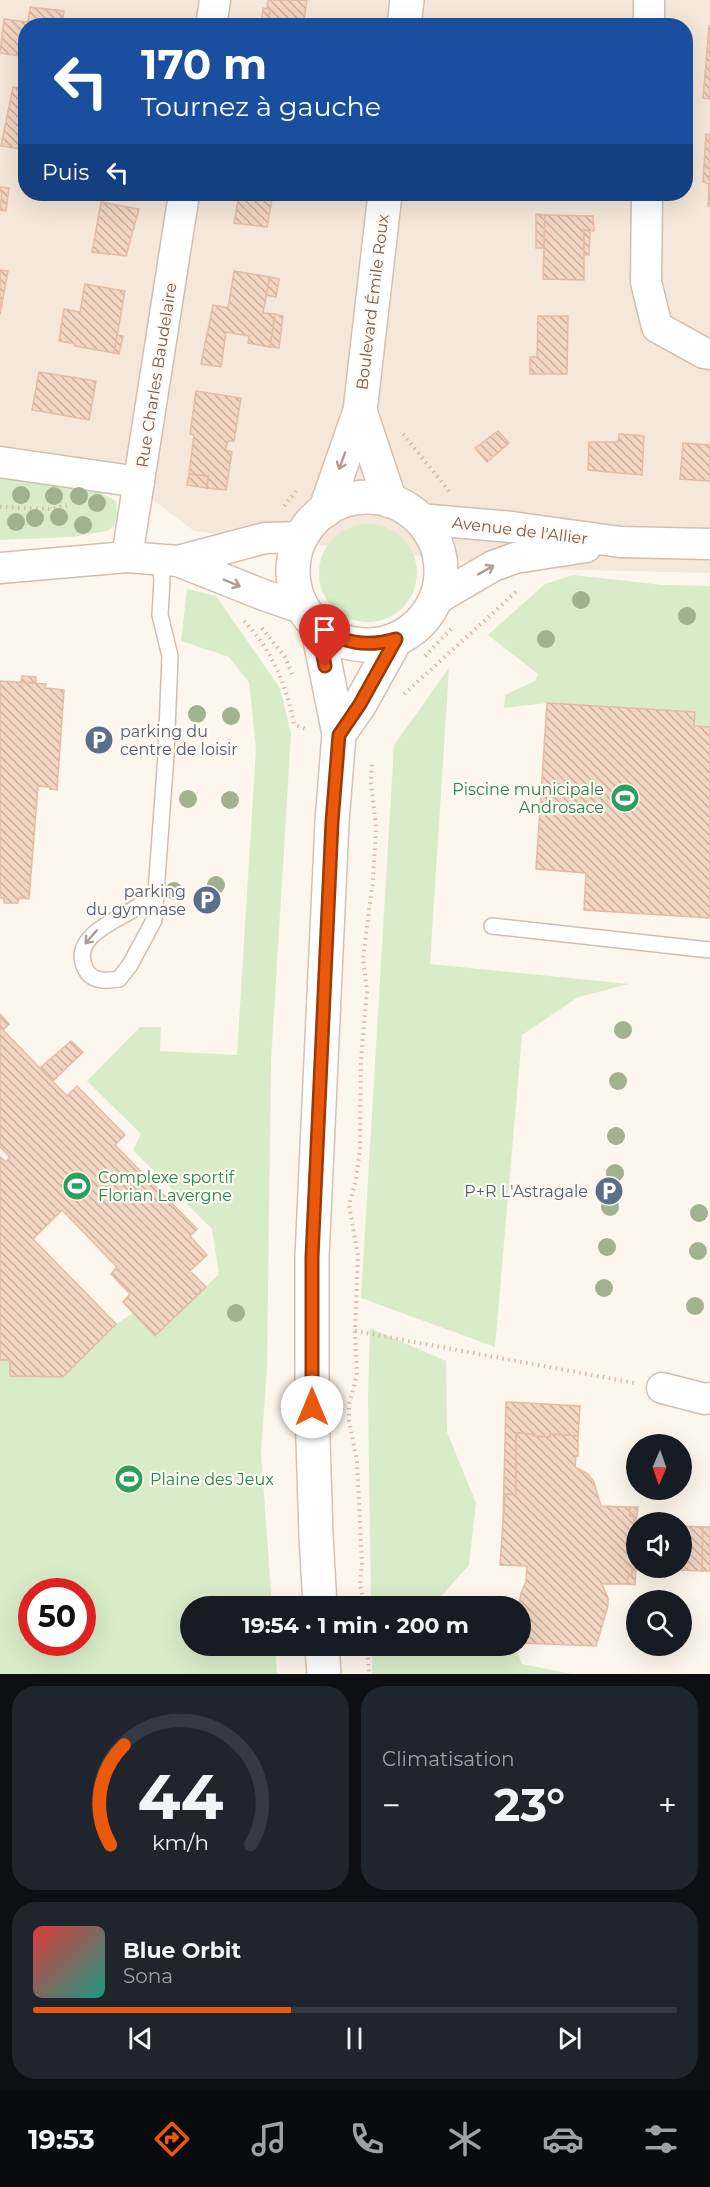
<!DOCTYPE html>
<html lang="fr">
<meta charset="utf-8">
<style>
:root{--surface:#171b24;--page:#20242c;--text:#f1f3f6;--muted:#9ea1a6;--line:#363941;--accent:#ea580c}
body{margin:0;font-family:Montserrat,sans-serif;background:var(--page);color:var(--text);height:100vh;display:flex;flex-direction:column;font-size:22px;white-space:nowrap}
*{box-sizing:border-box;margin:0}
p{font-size:20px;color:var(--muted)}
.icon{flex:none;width:33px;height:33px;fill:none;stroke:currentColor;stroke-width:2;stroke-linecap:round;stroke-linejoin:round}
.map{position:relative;height:1674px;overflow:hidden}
.drawer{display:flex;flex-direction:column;gap:12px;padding:12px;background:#0d0f14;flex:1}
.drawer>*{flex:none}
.hud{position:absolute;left:18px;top:18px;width:675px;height:183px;border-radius:24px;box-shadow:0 6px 24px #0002;background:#1a4fa0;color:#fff;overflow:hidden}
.needle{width:39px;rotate:182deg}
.tools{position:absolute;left:626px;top:1434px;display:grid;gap:12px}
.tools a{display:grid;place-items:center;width:66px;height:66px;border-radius:50%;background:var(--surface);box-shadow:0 6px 24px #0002;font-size:30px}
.speed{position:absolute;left:18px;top:1578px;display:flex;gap:12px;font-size:30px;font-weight:700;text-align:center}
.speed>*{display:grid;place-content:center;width:78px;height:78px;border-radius:50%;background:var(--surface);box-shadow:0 6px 24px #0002;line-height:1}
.speed .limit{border:9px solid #d22;background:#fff;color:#111}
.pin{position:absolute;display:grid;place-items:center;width:51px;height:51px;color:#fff;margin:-62px -26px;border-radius:50% 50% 50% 0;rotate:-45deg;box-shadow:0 0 6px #0007}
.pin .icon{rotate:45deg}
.me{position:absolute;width:66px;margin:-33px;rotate:0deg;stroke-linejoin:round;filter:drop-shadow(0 0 4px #0008)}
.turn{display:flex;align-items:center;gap:21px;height:126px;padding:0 24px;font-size:27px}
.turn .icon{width:78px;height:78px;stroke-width:2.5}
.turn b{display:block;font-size:42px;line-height:51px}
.then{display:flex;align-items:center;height:57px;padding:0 24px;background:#0003;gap:12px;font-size:22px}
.big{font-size:45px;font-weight:700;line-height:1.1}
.drawer .card{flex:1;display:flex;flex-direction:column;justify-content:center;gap:9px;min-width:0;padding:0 21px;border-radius:24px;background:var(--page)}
.drawer .dial{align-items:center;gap:0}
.dial svg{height:156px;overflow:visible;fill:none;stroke:var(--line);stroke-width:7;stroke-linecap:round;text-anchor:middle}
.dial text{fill:var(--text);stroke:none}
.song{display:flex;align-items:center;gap:18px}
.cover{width:72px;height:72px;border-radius:9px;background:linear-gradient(135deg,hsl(0 70% 55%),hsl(170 70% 35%))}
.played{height:6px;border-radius:3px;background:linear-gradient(90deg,var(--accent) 40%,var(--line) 40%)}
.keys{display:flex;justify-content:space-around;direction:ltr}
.heat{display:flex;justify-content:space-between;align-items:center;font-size:33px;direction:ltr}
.drawer .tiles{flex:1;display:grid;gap:12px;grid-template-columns:1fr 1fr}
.card:last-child{grid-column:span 2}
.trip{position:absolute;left:180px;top:1596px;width:351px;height:60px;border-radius:30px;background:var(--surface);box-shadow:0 6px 24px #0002;font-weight:700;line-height:60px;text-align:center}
.tab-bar{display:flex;height:96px;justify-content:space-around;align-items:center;background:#090b0e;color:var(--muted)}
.tab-bar .icon{width:42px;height:42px}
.tab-bar .on{color:var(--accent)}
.tab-bar b{font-size:27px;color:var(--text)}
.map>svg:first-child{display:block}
</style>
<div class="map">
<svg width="710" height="1674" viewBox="0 0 710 1674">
<defs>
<pattern id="building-back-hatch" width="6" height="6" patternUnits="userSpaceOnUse" patternTransform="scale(1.5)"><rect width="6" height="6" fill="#f3d5c3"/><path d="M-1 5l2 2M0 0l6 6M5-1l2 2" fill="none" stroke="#cab0a1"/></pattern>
</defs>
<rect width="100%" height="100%" fill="#fdf6ec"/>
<path fill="#f5e8da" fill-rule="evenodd" d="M 0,0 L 710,0 L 710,573 L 534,569 L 194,531 L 100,460 L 0,446 ZM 26,26 L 686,26 L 686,194 L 26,194 Z"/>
<g fill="#d8ecc9" fill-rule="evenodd">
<path d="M 0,476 L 97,491 L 116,501 L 117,516 L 114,526 L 107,531 L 72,537 L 0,540 Z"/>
<circle cx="368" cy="573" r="49"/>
<path d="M 573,575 L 663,585 L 710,586 L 710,727 L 694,726 L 695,712 L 547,703 L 504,708 L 505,695 L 535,681 L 538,674 L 488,635 L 545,584 Z"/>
<path d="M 187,589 L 216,596 L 280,688 L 291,734 L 271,1062 L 267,1368 L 261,1453 L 272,1606 L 190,1606 L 190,1646 L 275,1646 L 277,1674 L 0,1674 L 0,1359 L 79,1361 L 116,1324 L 133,1313 L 156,1336 L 219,1274 L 212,1229 L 133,1150 L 141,1134 L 87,1081 L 140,1027 L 161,1027 L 160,1051 L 237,1055 L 256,749 L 249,682 L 229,657 L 181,641 ZM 32,1592 L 82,1592 L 82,1642 L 32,1642 Z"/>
<path d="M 449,668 L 430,964 L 629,984 L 578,997 L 522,1035 L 495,1347 L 361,1298 L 394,745 Z"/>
<path d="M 370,1328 L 446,1361 L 447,1432 L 476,1503 L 469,1565 L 436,1602 L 447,1606 L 371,1606 L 368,1397 Z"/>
<path d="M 372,1646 L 515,1646 L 522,1664 L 572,1674 L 372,1674 Z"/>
</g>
<g fill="url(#building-back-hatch)" stroke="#e6bba3" stroke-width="1.5">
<path d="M 268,0 L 307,0 L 303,26 L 268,26 L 270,9 L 267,9 Z"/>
<path d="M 30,7 L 64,11 L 62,26 L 26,26 L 26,57 L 0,53 L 4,19 L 28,22 Z"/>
<path d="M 263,8 L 270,9 L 268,26 L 261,26 Z"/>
<path d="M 709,26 L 710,26 L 710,99 L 703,98 Z"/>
<path d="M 13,87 L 26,89 L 26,150 L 1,146 Z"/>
<path d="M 706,134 L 710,135 L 710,206 L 708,206 L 709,184 L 703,182 Z"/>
<path d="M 0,187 L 9,188 L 6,211 L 0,210 L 2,192 L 0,192 Z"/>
<path d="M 239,194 L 273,194 L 267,227 L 234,223 Z"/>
<path d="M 101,202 L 139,209 L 126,256 L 92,252 Z"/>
<path d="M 536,214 L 545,215 L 544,248 L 536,248 Z"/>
<path d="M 545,215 L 593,216 L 594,231 L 584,230 L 584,280 L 543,279 Z"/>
<path d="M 584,230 L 590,231 L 589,255 L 584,255 Z"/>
<path d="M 0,270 L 8,271 L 0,314 Z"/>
<path d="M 234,271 L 270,277 L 263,313 L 275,314 L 270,347 L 248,343 L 249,336 L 226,332 L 221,367 L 201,364 L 213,305 L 228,308 Z"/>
<path d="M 270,277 L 279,279 L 276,297 L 266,295 Z"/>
<path d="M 85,284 L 125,291 L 114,353 L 75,346 L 75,344 L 59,341 L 64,309 L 80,312 Z"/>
<path d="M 275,314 L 283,316 L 279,348 L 270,347 Z"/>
<path d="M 538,316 L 568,316 L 567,374 L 530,374 L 530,357 L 537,357 Z"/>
<path d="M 117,335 L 123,336 L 119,354 L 114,353 Z"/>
<path d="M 39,372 L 96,381 L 89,420 L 32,410 Z"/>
<path d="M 196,391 L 241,398 L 234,441 L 228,441 L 225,450 L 232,452 L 226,490 L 207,488 L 208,476 L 189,474 L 194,435 L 190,434 Z"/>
<path d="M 498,431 L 509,443 L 487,462 L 475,448 Z"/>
<path d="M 619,434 L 644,436 L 642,475 L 588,470 L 589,442 L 618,442 Z"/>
<path d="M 683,443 L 710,445 L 710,481 L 680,479 Z"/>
<path d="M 189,474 L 208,476 L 207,488 L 187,485 Z"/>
<path d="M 22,676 L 36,677 L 36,683 L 21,682 Z"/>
<path d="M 0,681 L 46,684 L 45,688 L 64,690 L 57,790 L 50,789 L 50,787 L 38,786 L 29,899 L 19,898 L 18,903 L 4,903 L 4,898 L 0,898 Z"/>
<path d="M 547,703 L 695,712 L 694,726 L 710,727 L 710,918 L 584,910 L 586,873 L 536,869 Z"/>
<path d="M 0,1014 L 9,1024 L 3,1030 L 67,1096 L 77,1086 L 125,1135 L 115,1145 L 197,1229 L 190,1236 L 207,1255 L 190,1271 L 206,1287 L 155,1336 L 123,1302 L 130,1294 L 111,1274 L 117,1267 L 62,1210 L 33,1239 L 116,1324 L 63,1377 L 10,1376 L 10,1360 L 0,1360 L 0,1157 L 6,1162 L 10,1157 L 0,1147 Z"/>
<path d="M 71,1041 L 83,1052 L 53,1081 L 40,1068 Z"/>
<path d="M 506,1402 L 580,1406 L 578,1436 L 550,1434 L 550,1437 L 533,1436 L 533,1434 L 516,1433 L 516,1495 L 505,1494 L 503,1522 Z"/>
<path d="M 516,1433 L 533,1434 L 533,1436 L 550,1437 L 550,1434 L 578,1436 L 578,1456 L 576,1456 L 575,1467 L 588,1474 L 594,1482 L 601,1506 L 630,1507 L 630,1516 L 634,1516 L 634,1524 L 636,1524 L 636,1568 L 681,1568 L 681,1526 L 703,1527 L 702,1571 L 632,1568 L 632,1576 L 628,1576 L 627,1584 L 602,1584 L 608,1598 L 608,1606 L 596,1646 L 523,1643 L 519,1606 L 521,1593 L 526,1582 L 527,1566 L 500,1565 L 505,1494 L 516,1495 Z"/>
<path d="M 630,1507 L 638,1507 L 636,1524 L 634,1524 L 634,1516 L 630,1516 Z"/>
<path d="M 703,1527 L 710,1527 L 710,1571 L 702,1571 Z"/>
<path d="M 632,1568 L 636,1568 L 635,1585 L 627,1584 L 628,1576 L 632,1576 Z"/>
</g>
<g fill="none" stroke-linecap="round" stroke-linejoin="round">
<g stroke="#d1beb0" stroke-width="18">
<g id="service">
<path d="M 156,891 C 149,897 142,904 134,909 C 113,922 69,938 86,970 C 92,982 108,981 119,979 L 130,965 L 154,920 L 166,755 L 170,656 L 160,615 L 162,580 L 160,560"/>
<path d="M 492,926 L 710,950"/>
</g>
</g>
<g stroke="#d1beb0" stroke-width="33">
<g id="minor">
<path d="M 211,26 L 215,0"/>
<path d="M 649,26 L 649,0"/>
<path d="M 647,194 L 646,282 L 657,327 L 704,353 L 710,354"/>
<path d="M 0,462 L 139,482"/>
<path d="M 419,519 L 512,527 L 620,542 L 710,544"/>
<path d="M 127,557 L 184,194"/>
<path d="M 178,561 L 265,538 L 302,537"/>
<path d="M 0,568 L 127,557 L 178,561 L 261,594 L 304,609"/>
<path d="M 435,600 L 493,566 L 515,558 L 586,547"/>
<path d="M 662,1388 L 705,1399 L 710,1398"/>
</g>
</g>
<g stroke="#d6c0b0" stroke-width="36">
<g id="secondary">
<path d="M 404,26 L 407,0"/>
<path d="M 360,411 L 390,501"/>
<circle cx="367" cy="571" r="74"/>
<path d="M 325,511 L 360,411 L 385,194"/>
<path d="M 317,625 L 339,734 L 332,822 L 312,1257 L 312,1408 L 316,1535 L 320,1606"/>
<path d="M 339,734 L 360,704 L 396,639"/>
<path d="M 322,1646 L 324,1674"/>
</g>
</g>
<g stroke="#d9b8a5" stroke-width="4" stroke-dasharray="1.5 4.5" stroke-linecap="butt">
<path d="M 403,434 L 449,491"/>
<path d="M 284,506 L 296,491"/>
<path d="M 0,507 L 50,509 L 69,505"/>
<path d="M 244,621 C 271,649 287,686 294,724 L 307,730"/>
<path d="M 262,628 L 285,657 L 292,674"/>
<path d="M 425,656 L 453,627"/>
<path d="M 404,694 L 516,592"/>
<path d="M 355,1331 L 635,1383"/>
<path d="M 365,1606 L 360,1585 L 362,1563 L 357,1461 L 349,1421 L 349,1404 L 357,1375 L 355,1331 L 358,1256 L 349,1205 L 356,1180 L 360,1148 L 361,1060 L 367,991 L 363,958 L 373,880 L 376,827 L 371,783 L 372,762"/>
<path d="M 367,1646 L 369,1674"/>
</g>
<use href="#service" stroke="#fff" stroke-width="15"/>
<use href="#minor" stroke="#fff" stroke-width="30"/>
<use href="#secondary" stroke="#fff" stroke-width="33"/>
</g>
<g fill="#a0b28e">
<circle cx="21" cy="495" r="9"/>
<circle cx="54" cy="496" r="9"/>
<circle cx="79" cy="496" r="9"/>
<circle cx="97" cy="503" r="9"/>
<circle cx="59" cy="517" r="9"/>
<circle cx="35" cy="518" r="9"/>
<circle cx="16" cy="522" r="9"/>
<circle cx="83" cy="525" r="9"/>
<circle cx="581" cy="600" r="9"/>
<circle cx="687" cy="616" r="9"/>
<circle cx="546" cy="639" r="9"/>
<circle cx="197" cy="714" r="9"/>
<circle cx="231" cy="716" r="9"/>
<circle cx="188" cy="799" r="9"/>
<circle cx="230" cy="800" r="9"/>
<circle cx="216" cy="885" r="9"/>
<circle cx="174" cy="891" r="9"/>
<circle cx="623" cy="1030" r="9"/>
<circle cx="618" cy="1081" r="9"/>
<circle cx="616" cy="1136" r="9"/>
<circle cx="615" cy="1173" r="9"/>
<circle cx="610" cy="1207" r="9"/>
<circle cx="699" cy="1213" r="9"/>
<circle cx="607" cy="1247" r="9"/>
<circle cx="698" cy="1251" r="9"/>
<circle cx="604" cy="1288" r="9"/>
<circle cx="695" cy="1306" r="9"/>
<circle cx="236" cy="1313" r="9"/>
</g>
<defs><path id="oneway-shaft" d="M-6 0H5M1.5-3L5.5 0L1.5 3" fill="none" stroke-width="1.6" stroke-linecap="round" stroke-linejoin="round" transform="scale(1.5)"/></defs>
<g stroke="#af9d94">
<use href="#oneway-shaft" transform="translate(342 461) rotate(110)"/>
<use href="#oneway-shaft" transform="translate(486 570) rotate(-29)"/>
<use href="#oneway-shaft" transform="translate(232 583) rotate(22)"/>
<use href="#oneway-shaft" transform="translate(91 937) rotate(131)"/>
</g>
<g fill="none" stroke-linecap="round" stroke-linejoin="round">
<g stroke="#983908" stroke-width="15">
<path id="route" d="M 312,1407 L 312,1257 L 332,822 L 339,735 L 360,704 L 396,639 C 366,648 342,643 317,625 L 325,666"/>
</g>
<use href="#route" stroke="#ea580c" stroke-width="10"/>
</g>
<defs>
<g id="parking-disc" transform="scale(1.5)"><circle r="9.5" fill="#5c6f8a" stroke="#fffaf3"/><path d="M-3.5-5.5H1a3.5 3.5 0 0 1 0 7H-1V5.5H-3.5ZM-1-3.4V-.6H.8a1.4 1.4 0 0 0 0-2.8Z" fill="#fff"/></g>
<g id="stadium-disc" transform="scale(1.5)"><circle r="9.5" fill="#2e9e5b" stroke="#fffaf3"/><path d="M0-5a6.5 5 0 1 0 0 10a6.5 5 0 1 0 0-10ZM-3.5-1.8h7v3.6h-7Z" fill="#fff"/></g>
</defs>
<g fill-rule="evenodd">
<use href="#parking-disc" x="99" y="740"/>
<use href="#stadium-disc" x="625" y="798"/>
<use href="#parking-disc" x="207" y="900"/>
<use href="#stadium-disc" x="77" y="1186"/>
<use href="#parking-disc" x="609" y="1191"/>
<use href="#stadium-disc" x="129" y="1479"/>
</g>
<g text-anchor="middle" stroke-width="4.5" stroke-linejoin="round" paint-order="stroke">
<g font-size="16" fill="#7a5c4d" stroke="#fffaf3">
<text transform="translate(372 302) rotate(-83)" y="6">Boulevard Émile Roux</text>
<text transform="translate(156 375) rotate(-81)" y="6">Rue Charles Baudelaire</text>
<text transform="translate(520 530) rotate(7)" y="6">Avenue de l'Allier</text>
</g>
<g font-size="16" fill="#4e5e75" stroke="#fffaf3" text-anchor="end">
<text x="120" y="737" text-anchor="start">parking du<tspan x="120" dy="18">centre de loisir</tspan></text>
<text x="186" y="897">parking<tspan x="186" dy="18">du gymnase</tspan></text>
<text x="588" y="1197">P+R L'Astragale</text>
</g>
<g font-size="16" fill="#27864d" stroke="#fffaf3" text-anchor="start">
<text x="604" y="795" text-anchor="end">Piscine municipale<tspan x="604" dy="18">Androsace</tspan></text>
<text x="98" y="1183">Complexe sportif<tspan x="98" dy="18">Florian Lavergne</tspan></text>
<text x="150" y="1485">Plaine des Jeux</text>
</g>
</g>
</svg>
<div class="tools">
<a><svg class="needle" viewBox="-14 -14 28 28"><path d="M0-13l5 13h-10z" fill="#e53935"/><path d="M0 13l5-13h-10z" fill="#9ea1a6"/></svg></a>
<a><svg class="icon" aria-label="sound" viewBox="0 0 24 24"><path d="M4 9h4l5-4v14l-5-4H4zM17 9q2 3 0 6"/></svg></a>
<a><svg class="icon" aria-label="search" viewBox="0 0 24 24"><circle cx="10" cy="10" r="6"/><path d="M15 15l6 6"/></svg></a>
</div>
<div class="speed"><div class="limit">50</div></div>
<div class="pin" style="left:325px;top:666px;background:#d93025"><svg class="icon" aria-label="arrive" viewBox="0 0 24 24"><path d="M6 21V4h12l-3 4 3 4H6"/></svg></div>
<svg class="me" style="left:312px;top:1407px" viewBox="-20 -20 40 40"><circle r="19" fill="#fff"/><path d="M0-13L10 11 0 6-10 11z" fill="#ea580c"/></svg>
<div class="trip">19:54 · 1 min · 200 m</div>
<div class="hud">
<div class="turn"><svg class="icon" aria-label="left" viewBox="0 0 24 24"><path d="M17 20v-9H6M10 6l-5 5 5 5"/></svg><div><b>170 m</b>Tournez à gauche</div></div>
<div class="then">Puis<svg class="icon" aria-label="left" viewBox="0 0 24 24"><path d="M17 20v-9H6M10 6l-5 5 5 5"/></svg></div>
</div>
</div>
<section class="drawer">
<div class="tiles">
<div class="card dial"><svg viewBox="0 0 100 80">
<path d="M14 69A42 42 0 1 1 86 69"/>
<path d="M14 69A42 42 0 0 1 21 18" stroke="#ea580c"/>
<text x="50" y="56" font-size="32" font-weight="700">44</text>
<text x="50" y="72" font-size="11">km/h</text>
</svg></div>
<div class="card"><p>Climatisation</p>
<div class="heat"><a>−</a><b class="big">23°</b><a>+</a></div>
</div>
<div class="card">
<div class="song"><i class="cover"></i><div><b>Blue Orbit</b><p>Sona</p></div></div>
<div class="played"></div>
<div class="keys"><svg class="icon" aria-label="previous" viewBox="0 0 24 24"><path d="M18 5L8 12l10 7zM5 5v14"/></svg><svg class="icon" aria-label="pause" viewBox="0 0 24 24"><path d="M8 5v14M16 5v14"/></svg><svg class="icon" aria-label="next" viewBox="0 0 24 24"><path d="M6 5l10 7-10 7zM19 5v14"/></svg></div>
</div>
</div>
</section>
<nav class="tab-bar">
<b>19:53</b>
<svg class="icon on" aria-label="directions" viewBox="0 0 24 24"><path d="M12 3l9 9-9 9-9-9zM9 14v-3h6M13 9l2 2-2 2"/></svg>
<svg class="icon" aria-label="music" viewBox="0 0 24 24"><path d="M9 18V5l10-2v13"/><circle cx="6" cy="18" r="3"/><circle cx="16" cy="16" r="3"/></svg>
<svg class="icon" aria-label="phone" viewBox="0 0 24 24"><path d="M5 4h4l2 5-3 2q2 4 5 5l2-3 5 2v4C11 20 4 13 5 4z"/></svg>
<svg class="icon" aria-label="climate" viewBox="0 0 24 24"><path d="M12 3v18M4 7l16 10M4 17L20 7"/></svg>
<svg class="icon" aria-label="car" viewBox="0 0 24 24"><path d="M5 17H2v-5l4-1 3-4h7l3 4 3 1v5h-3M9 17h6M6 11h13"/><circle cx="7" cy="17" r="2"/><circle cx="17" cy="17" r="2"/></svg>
<svg class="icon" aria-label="filters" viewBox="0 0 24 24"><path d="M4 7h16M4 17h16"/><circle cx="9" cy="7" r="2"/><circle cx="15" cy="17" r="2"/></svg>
</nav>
